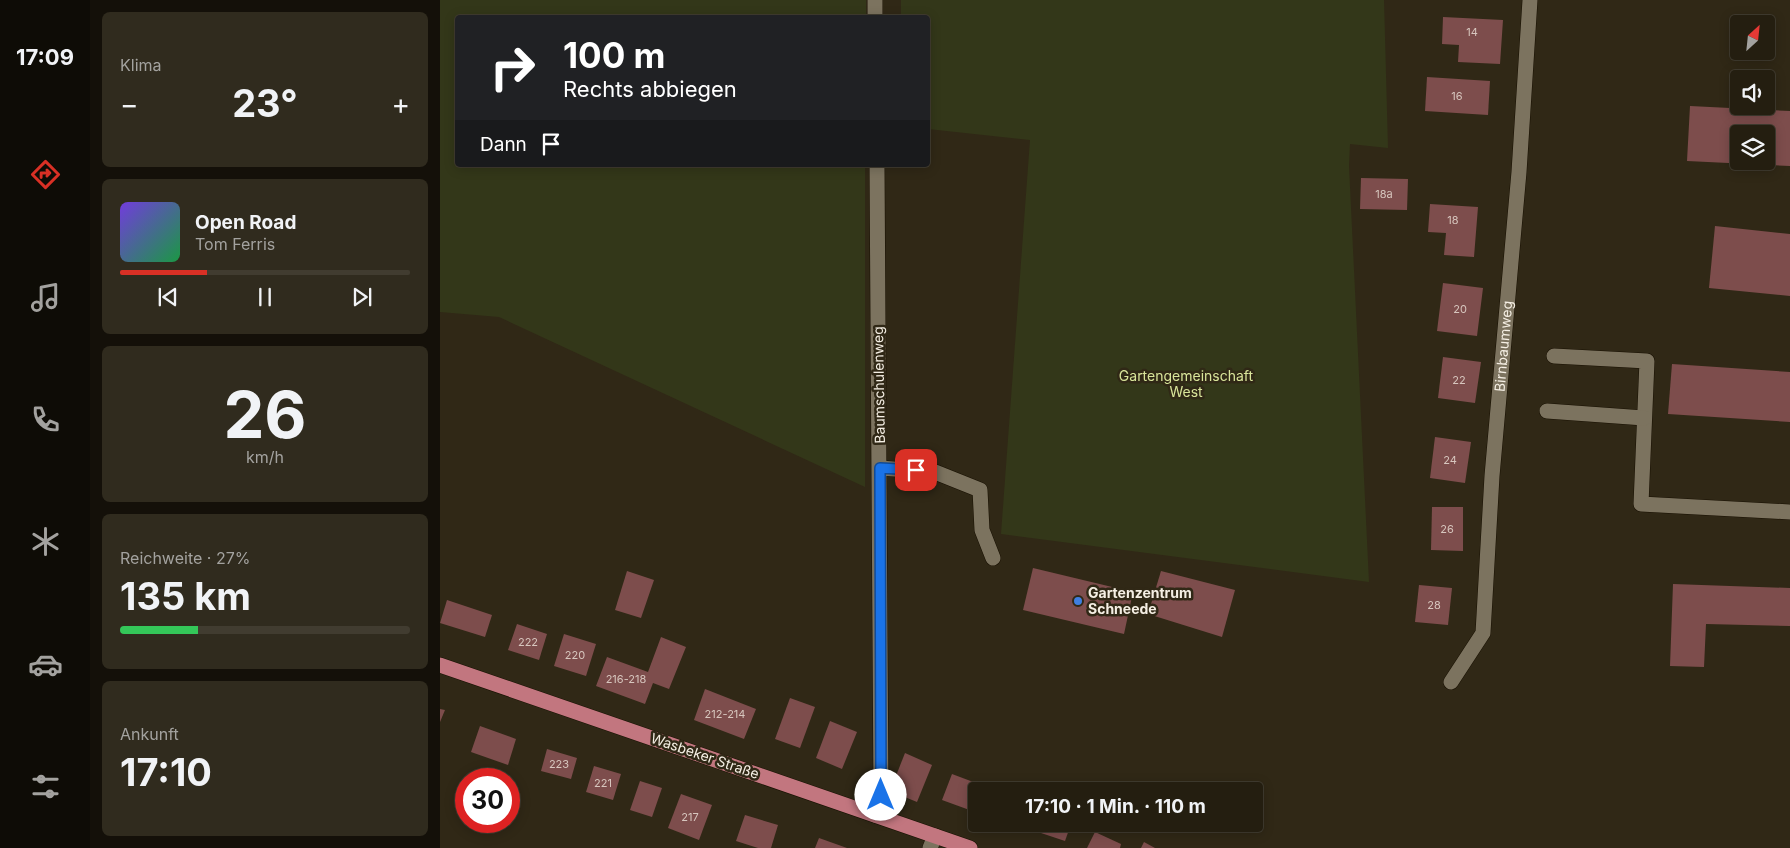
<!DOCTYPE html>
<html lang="de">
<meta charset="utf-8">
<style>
:root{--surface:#241e10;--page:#302b1e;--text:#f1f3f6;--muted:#a3a29f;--line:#413c30;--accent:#d93025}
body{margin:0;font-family:Inter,sans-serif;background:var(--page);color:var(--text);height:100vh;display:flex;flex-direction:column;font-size:19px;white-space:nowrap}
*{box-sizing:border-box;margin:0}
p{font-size:16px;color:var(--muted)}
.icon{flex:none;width:28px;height:28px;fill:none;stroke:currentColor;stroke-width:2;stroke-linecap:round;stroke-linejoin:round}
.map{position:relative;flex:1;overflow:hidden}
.drawer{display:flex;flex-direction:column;gap:12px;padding:12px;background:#141009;width:350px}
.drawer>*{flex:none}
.banner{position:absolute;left:15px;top:15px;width:475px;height:152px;border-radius:5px;box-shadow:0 2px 12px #0003,0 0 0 1px var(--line);background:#202124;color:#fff;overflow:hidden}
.needle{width:32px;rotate:27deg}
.buttons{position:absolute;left:1290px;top:15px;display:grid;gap:10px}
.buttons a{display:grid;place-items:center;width:45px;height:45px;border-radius:5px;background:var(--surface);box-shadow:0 2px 12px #0003,0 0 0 1px var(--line);font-size:25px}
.speed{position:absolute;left:15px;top:768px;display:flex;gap:10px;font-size:25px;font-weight:700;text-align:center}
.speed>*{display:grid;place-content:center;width:65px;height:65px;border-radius:50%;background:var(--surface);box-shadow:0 2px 12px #0003,0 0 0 1px var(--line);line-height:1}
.speed .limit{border:8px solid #d22;background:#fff;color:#111}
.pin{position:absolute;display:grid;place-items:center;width:42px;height:42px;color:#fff;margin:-21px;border-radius:10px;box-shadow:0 2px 8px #0006}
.me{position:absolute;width:55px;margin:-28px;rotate:0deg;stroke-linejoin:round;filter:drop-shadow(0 0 4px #0008)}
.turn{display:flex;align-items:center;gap:18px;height:105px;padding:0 25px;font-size:22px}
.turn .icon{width:65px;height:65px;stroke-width:2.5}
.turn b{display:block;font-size:35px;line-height:42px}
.then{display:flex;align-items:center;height:48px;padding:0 25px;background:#0003;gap:10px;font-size:19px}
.big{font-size:38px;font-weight:700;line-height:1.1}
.drawer .widget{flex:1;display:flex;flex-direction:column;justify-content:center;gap:8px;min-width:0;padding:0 18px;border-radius:8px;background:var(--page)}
.drawer .dial{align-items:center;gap:0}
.dial b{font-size:65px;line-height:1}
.song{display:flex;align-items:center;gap:15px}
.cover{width:60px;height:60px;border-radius:8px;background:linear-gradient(135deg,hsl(260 70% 55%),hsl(140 70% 35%))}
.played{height:5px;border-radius:2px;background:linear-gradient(90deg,var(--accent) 30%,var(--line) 30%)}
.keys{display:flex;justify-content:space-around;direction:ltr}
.heat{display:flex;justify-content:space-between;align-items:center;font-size:28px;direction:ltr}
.charge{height:8px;border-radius:4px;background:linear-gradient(90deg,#34c759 27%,var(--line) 0)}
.trip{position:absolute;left:528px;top:782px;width:295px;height:50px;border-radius:5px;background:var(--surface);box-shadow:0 2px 12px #0003,0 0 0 1px var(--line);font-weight:700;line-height:50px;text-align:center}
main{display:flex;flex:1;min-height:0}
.menu{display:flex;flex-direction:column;width:90px;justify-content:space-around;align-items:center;background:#0e0c06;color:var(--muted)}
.menu .icon{width:35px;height:35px}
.menu .selected{color:var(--accent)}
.menu b{font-size:22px;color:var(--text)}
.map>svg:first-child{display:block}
</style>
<main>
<nav class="menu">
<b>17:09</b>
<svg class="icon selected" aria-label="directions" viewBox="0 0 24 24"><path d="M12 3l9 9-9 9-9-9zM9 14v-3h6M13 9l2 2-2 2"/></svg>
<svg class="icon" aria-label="music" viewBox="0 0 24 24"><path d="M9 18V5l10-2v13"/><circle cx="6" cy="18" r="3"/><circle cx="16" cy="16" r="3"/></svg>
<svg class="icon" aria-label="phone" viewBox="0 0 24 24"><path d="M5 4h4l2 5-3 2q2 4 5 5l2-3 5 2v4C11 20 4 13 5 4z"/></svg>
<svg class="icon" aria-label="climate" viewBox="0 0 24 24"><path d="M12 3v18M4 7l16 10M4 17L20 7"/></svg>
<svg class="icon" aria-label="car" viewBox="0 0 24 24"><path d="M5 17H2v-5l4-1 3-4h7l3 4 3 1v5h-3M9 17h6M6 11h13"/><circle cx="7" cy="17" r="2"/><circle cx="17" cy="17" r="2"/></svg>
<svg class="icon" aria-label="filters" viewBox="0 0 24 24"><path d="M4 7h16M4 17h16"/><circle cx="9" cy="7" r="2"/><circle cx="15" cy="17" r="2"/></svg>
</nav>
<section class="drawer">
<div class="widget"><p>Klima</p>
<div class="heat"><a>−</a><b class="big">23°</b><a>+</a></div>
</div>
<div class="widget">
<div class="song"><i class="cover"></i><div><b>Open Road</b><p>Tom Ferris</p></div></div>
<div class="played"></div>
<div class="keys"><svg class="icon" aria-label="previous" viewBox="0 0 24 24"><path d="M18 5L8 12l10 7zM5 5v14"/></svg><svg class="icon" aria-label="pause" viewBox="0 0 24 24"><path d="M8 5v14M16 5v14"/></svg><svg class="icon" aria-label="next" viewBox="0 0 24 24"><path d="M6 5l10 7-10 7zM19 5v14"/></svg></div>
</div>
<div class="widget dial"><b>26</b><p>km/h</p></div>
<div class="widget"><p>Reichweite · 27%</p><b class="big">135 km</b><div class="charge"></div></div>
<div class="widget"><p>Ankunft</p><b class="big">17:10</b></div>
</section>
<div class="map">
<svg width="1350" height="848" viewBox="0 0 1350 848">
<rect width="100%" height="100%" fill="#302816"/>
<g fill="#333719">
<path d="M 0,0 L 426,0 L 426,18 L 18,18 L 18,165 L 425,165 L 425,487 L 59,317 L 0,312 Z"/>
<path d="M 461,0 L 944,0 L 948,148 L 910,144 L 909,166 L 929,582 L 561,534 L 590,140 L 488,129 L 488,18 L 461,17 Z"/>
</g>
<g fill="#7d4d4c" fill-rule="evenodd">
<path d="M 1003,17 L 1063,20 L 1060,64 L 1018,62 L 1019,45 L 1002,44 Z"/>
<path d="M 987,77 L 1050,81 L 1048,115 L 985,111 Z"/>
<path d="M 1250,106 L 1350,111 L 1350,166 L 1247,161 ZM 1299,134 L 1326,134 L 1326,161 L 1299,161 Z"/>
<path d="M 921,178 L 968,179 L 967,210 L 920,209 Z"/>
<path d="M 990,204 L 1038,207 L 1034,257 L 1004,255 L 1006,233 L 988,232 Z"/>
<path d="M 1275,226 L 1350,234 L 1350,296 L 1269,288 Z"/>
<path d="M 1003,283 L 1043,288 L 1037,336 L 997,331 Z"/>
<path d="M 1003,357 L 1041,362 L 1035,403 L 998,398 Z"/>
<path d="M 1232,364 L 1350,372 L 1350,422 L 1228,414 Z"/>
<path d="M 995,437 L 1031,442 L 1025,483 L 990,478 Z"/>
<path d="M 992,507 L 1023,507 L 1023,551 L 991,550 Z"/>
<path d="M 593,568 L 693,592 L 684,634 L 583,610 Z"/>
<path d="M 187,571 L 214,580 L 201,618 L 175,610 Z"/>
<path d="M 721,571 L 795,590 L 782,637 L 708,614 Z"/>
<path d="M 1233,584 L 1350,588 L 1350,626 L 1266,624 L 1264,667 L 1230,666 Z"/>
<path d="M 979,585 L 1012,588 L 1008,625 L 975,622 Z"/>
<path d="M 7,600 L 52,615 L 45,637 L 0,623 Z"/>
<path d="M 77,624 L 107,634 L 99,660 L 68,650 Z"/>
<path d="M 124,634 L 156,644 L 146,676 L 114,666 Z"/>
<path d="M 221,637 L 246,647 L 229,689 L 213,683 L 205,704 L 156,686 L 167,657 L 208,672 Z"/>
<path d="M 265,689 L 316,709 L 304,739 L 254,720 Z"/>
<path d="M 350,698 L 375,707 L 360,748 L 335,739 Z"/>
<path d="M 0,709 L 5,710 L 0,722 Z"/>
<path d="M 390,721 L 417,732 L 402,769 L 376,758 Z"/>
<path d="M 40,726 L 76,739 L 68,765 L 31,752 Z"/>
<path d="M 107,749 L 137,758 L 131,779 L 101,771 Z"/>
<path d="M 465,753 L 492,765 L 477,802 L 450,791 Z"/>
<path d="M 154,766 L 181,774 L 173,800 L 146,792 Z"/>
<path d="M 512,774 L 544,786 L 542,791 L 536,791 L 536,807 L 535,812 L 502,800 Z"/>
<path d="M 200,781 L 222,788 L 212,817 L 190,810 Z"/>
<path d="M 241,794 L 272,805 L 259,840 L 228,828 Z"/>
<path d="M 305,815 L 338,825 L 331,848 L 318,848 L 296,841 Z"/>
<path d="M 598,824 L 631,824 L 625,841 L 595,831 Z"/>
<path d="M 655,832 L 681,844 L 680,848 L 647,848 Z"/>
<path d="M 379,838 L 407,848 L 375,848 Z"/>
<path d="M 704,842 L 715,848 L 701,848 Z"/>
</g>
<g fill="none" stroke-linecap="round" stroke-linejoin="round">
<g stroke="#181002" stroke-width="16">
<g id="minor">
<path d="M 435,0 L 435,18"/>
<path d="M 1114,356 L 1207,361 L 1201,504 L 1350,512"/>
<path d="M 1107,411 L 1204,418"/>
<path d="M 440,468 L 495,472 L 540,490 L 542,530 L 553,558"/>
<path id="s1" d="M 1011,682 L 1043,633 L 1052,476 L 1079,172 L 1090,0"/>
<path d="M 435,815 L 441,795 L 437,165"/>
<path d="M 490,848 L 495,836"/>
</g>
</g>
<g stroke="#181002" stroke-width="16">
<path id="major" d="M 0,665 L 530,848"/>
</g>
<use href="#minor" stroke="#7c735f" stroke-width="15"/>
<use href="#major" stroke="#c2767f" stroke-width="15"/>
</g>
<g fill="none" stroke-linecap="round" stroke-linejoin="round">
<g stroke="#114b97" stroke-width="12">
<path id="route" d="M 441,795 L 440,468 L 476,470"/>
</g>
<use href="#route" stroke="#1a73e8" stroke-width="9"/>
</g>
<circle fill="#3f7fe0" stroke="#302816" stroke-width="2" cx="638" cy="601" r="5"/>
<g text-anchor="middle" stroke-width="5" stroke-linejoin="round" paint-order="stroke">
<g font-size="11" fill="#d7c6be">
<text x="1032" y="36">14</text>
<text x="1017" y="100">16</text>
<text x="944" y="198">18a</text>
<text x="1013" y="224">18</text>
<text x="1020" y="313">20</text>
<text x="1019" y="384">22</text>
<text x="1010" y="464">24</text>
<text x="1007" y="533">26</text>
<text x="994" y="609">28</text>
<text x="88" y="646">222</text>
<text x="135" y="659">220</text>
<text x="186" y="683">216-218</text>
<text x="285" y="718">212-214</text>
<text x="119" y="768">223</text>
<text x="163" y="787">221</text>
<text x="250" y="821">217</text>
</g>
<g font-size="14" fill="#f5efe4" stroke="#302816">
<text dy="5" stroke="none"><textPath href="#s1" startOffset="346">Birnbaumweg</textPath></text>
<text transform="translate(439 385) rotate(-91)" y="5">Baumschulenweg</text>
<text transform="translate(265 756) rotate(19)" y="5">Wasbeker Straße</text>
</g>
<g font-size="14" fill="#d9e49a" stroke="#302816">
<text x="746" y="381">Gartengemeinschaft<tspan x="746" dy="16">West</tspan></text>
</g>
<g font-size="14" font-weight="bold" fill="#f5efe4" stroke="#302816" text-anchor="start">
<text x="648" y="598">Gartenzentrum<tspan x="648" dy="16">Schneede</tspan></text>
</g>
</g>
</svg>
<div class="buttons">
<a><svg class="needle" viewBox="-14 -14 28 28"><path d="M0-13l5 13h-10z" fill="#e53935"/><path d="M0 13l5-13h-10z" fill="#a3a29f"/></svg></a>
<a><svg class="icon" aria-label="sound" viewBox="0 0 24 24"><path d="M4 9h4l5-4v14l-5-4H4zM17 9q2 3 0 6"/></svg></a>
<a><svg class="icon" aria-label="layers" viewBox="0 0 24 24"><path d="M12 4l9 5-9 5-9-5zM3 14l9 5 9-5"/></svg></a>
</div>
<div class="speed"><div class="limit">30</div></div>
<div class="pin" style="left:476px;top:470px;background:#d93025"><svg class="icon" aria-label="arrive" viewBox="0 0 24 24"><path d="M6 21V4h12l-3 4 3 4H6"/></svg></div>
<svg class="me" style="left:441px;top:795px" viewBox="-20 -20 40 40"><circle r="19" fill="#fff"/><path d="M0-13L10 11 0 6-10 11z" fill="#1a73e8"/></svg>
<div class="trip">17:10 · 1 Min. · 110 m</div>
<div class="banner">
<div class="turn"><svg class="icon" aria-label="right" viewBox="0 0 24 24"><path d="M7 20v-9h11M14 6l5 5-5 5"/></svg><div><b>100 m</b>Rechts abbiegen</div></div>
<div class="then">Dann<svg class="icon" aria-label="arrive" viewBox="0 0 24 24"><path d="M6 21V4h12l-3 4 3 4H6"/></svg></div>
</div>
</div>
</main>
